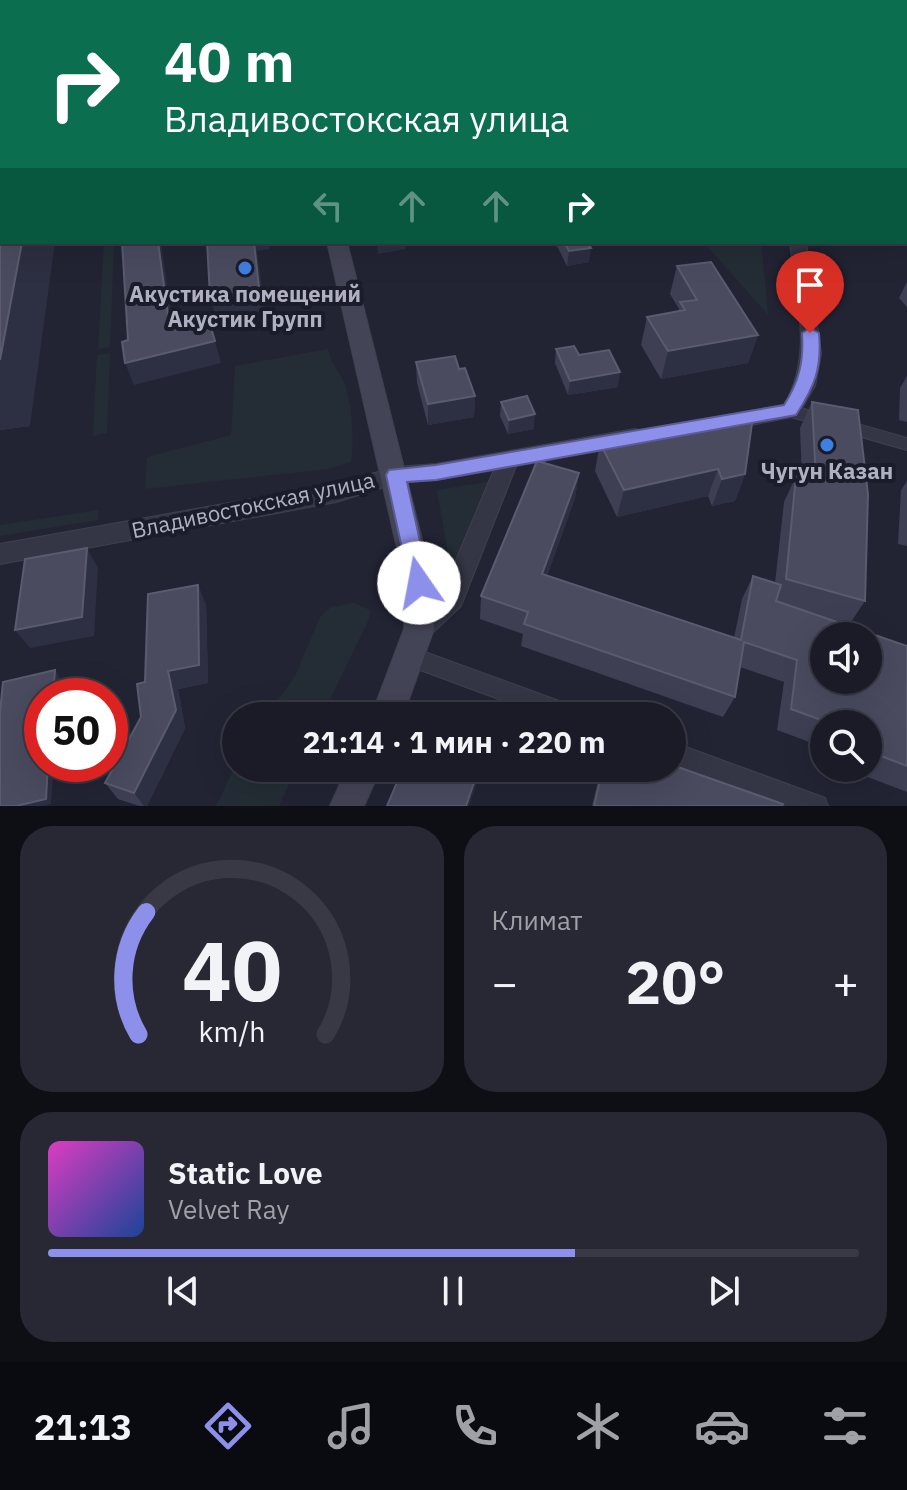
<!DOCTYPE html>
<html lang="ru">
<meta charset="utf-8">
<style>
:root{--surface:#1a1b27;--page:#272833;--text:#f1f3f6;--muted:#9fa1a7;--line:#383944;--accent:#8c90ea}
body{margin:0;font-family:"IBM Plex Sans",sans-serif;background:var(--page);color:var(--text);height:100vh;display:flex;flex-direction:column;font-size:30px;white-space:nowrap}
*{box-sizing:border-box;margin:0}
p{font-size:26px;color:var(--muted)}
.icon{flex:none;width:44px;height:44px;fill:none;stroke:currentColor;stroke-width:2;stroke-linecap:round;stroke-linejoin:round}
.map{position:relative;height:806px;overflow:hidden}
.side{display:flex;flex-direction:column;gap:20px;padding:20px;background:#0e0f15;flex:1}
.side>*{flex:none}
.banner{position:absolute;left:0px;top:0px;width:908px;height:244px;box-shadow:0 8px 32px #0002,0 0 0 2px var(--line);background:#0b6e4f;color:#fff;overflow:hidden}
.controls{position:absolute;left:810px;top:622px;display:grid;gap:16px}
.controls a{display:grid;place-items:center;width:72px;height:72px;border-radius:50%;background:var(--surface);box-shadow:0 8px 32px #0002,0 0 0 2px var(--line);font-size:40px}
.speed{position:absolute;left:24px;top:678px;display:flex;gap:16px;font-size:40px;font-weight:700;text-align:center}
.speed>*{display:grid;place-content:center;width:104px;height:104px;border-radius:50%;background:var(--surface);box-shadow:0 8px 32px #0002,0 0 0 2px var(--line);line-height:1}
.speed .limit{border:12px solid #d22;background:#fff;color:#111}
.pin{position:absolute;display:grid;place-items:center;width:68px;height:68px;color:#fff;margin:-82px -34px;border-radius:50% 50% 50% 0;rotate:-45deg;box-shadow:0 0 8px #0007}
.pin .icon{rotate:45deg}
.me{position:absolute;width:88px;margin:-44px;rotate:348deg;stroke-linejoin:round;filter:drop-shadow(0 0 6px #0008)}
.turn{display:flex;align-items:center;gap:28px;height:168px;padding:0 32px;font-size:36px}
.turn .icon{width:104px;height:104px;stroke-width:2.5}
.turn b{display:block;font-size:56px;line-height:68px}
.lanes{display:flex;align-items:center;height:76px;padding:0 32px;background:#0003;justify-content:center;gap:40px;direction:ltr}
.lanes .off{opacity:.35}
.big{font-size:60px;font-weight:700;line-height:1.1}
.side .tile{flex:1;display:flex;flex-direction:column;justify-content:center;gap:12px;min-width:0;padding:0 28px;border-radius:32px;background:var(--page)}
.side .dial{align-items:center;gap:0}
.dial svg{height:208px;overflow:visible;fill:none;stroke:var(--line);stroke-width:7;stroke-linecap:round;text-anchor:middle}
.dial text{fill:var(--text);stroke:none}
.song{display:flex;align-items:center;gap:24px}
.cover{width:96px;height:96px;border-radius:12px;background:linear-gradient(135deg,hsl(310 70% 55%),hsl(220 70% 35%))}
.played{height:8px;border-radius:4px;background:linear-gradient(90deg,var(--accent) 65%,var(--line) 65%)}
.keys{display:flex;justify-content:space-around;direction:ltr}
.heat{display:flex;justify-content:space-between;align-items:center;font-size:44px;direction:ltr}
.side .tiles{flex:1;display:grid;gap:20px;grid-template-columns:1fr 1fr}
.tile:last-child{grid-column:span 2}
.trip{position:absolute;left:222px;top:702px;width:464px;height:80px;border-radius:40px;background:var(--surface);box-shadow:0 8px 32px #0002,0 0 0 2px var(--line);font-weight:700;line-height:80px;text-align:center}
.tabs{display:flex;height:128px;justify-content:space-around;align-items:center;background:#0a0b10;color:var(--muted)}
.tabs .icon{width:56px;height:56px}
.tabs .on{color:var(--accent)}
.tabs b{font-size:36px;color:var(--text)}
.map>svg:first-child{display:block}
</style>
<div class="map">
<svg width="907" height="806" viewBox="0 0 907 806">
<rect width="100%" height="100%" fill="#222434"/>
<g fill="#242d35">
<path d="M 104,242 L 114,242 L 110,347 L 98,349 Z"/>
<path d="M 707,242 L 761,242 L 768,315 L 707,246 Z"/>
<path d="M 328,349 C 331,362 335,367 342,378 C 352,396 355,442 351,462 L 328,469 L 145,489 L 147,457 L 231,435 L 235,366 Z"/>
<path d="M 110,353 L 107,433 L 93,436 L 97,355 Z"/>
<path d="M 498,480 L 452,577 L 437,490 Z"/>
<path d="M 99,510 L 98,520 L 0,536 L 0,525 Z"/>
<path d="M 354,603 L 370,610 L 369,619 L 322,716 L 260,716 L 282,695 L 295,676 L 320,617 L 331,607 Z"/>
<path d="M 236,764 L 236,768 L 297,768 L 279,806 L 216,806 Z"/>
</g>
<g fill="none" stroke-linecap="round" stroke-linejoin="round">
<g stroke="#3f404f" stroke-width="2">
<g id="minor">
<path d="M 164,0 L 180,0 L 162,2 Z"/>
<path d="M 2,35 L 2,41 L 0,42 L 0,36 Z"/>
<path d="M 790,405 L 907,438 L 907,450 L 784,415 L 782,411 L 784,407 Z"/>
<path d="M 411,647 L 573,706 L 581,709 L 584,716 L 545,716 L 404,664 L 401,657 L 404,650 Z"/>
<path d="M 672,742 L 817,795 L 825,798 L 828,806 L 786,806 L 672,764 Z"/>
</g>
</g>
<g stroke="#3f404f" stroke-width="2">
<g id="tertiary">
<path d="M 754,0 L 766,0 L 767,2 L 755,2 Z"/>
<path d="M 790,242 L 806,242 L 821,354 L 815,386 L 797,416 L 730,429 L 723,426 L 720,421 L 723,416 L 784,405 C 814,355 796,297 790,242 Z"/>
<path d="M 635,429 L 642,431 L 645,437 L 642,443 L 516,466 L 461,606 L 428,637 L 419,640 L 410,637 L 407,629 L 410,621 L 443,591 L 494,470 L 436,480 L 396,483 L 336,502 L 0,564 L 0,544 L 336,484 L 396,467 L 436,464 Z"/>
</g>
</g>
<g stroke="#3f404f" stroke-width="2">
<g id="secondary">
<path d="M 324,0 L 338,0 L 323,2 Z"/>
<path d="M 327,242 L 347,242 L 433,583 L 434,629 L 403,716 L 371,716 L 404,629 L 405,583 Z"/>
<path d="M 347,768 L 381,768 L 364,806 L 330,806 Z"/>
</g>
</g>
<g stroke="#3f404f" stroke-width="2">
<g id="primary">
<path d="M 762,0 L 781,0 L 782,2 L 763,2 Z"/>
<path d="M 853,0 L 872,0 L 873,2 L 854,2 Z"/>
<path d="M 886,0 L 904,0 L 905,2 L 887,2 Z"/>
<rect x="906" y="44" width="1" height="10"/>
</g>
</g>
<use href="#minor" fill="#353645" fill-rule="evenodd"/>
<use href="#tertiary" fill="#353645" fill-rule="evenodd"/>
<use href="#secondary" fill="#444457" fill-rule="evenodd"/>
<use href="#primary" fill="#535565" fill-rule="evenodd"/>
</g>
<g fill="#3e3f53">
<path d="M 2,98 L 2,242 L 30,426 L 0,430 L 0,99 Z"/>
<path d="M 555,242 L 587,242 L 589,262 L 567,266 Z"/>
<path d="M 677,266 L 758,335 L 748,363 L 661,379 L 641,345 L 647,317 L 678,312 L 679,309 L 670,294 Z"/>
<path d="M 907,282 L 907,307 L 899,298 Z"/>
<path d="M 556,349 L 579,355 L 618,387 L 568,395 L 555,363 Z"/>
<path d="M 416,362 L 459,369 L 475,396 L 474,417 L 428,425 L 417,383 Z"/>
<path d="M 907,376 L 907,422 L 899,420 L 900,388 Z"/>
<path d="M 501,402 L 534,429 L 508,434 L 500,416 Z"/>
<path d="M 812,402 L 865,601 L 849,625 L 831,620 L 907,646 L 907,792 L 844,768 L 868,768 L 868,724 L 824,724 L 824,761 L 822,760 L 823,747 L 777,730 L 784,682 L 740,667 L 735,697 L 723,717 L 521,646 L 523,634 L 480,619 L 481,596 L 579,473 L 575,498 L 547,576 L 734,638 L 742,599 L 753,576 L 775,583 L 784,502 L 796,476 L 802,478 L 800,428 Z"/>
<path d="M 600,443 L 745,474 L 735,501 L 712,506 L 708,496 L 617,517 L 595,471 Z"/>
<path d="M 907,481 L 907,546 L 898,544 L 901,490 Z"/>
<path d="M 206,604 L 208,683 L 178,689 L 185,728 L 147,806 L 139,806 L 118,799 L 105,783 L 141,717 L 145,682 Z"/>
<path d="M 601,768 L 672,768 L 782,806 L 592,806 Z"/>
</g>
<g fill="#2d2f42">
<path d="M 0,0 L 30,0 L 30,2 L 2,2 L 2,15 L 0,10 Z"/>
<path d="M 22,242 L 55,242 L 30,426 L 0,430 L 0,360 Z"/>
<path d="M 158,242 L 161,242 L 176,351 L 215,341 L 221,363 L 134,385 L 125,363 L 170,330 Z"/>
<path d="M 254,242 L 269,242 L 270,249 L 257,251 L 266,318 L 218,325 L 210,296 Z"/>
<path d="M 377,242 L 405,242 L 406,249 L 378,254 Z"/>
<path d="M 591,248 L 589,262 L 567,266 L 569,251 Z"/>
<path d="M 758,335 L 748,363 L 661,379 L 668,351 Z"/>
<path d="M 620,372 L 618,387 L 568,395 L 570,381 Z"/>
<path d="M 475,396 L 474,417 L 428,425 L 428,404 Z"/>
<path d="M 535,414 L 534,429 L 508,434 L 509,420 Z"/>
<path d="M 718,469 L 708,496 L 617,517 L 624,490 Z"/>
<path d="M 579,473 L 575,498 L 539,598 L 542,574 Z"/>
<path d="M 745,474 L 735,501 L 712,506 L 722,479 Z"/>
<path d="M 87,548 L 98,568 L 94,636 L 30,648 L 15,630 Z"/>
<path d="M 198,585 L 206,604 L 208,683 L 178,689 L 185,728 L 147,806 L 144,806 L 134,793 L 168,671 Z"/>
<path d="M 55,670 L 59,676 L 58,696 L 53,696 Z"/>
<path d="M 48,764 L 54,764 L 51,804 L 42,806 L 16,806 Z"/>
<path d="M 479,768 L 482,768 L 469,806 L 466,806 Z"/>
</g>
<g fill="#4a4b5f" stroke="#5a5b6f" stroke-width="2" fill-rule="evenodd">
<path d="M 391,0 L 416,0 L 419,2 L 384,2 Z"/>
<rect x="906" y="87" width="1" height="27"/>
<path d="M 2,98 L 2,120 L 0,119 L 0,99 Z"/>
<path d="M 2,147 L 2,242 L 22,242 L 0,360 L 0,155 Z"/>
<path d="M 122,242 L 158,242 L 170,330 L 209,321 L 215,341 L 125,363 L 122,342 L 128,340 Z"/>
<path d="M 207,242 L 254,242 L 259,288 L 210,296 Z"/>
<path d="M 564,242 L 587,242 L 591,248 L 569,251 Z"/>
<path d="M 711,262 L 758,335 L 668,351 L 647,317 L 685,310 L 680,302 L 697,300 L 677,266 Z"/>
<path d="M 574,346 L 579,355 L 609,350 L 620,372 L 570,381 L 556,349 Z"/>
<path d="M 455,356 L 459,369 L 465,368 L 475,396 L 428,404 L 416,362 Z"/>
<path d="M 527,396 L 535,414 L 509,420 L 501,402 Z"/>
<path d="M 812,402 L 858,410 L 868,494 L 865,601 L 786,579 L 796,476 L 816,481 Z"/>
<path d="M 753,416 L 745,474 L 722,479 L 718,469 L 624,490 L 600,443 L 691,424 Z"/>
<path d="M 537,461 L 579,473 L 542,574 L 741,640 L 753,576 L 781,585 L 776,601 L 907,646 L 907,766 L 868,751 L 868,724 L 832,724 L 791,709 L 797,660 L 744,642 L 735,697 L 524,624 L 528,612 L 481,596 ZM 824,636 L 868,636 L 868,680 L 824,680 Z"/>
<path d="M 87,548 L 82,617 L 15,630 L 25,559 Z"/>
<path d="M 198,585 L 199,665 L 168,671 L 176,710 L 134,793 L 105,783 L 141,717 L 137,684 L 145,682 L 148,594 Z"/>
<path d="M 55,670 L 53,696 L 42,696 L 42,764 L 48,764 L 46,799 L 16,806 L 0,806 L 0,712 L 3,682 Z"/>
<path d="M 430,705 L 460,716 L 425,716 Z"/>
<path d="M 672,765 L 783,804 L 782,806 L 594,806 L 603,768 L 672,768 Z"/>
<path d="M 403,768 L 479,768 L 466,806 L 387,806 Z"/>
</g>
<path fill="#8c90ea" stroke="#5b5e98" stroke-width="2" d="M 810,328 L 819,333 C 822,368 815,386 796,415 L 436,480 L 407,482 L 429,583 L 426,590 L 419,592 L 411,590 L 386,475 L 389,470 L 436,465 L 784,405 C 799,382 804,361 802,333 Z"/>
<g fill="#3f7fe0" stroke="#1b1c29" stroke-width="3">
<circle cx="245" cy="268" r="8"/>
<circle cx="827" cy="445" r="8"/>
</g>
<g text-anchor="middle" stroke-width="8" stroke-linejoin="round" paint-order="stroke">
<g font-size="22" font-weight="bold" fill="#b0b0c2" stroke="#1b1c29">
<text x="245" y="302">Акустика помещений<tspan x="245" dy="25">Акустик Групп</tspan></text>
<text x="827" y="479">Чугун Казан</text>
</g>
<g font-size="22" fill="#b0b0c2" stroke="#1b1c29">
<text transform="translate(253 505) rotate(-12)" y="8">Владивостокская улица</text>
</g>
</g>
</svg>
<div class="controls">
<a><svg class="icon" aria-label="sound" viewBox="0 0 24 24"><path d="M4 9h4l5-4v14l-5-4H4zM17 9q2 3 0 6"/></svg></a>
<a><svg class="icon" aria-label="search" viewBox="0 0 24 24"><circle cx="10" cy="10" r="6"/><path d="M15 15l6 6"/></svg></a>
</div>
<div class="speed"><div class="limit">50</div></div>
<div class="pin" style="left:810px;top:333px;background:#d93025"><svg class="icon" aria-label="arrive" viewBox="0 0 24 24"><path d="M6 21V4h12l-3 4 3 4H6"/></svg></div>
<svg class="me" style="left:419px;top:583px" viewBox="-20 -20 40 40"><circle r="19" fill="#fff"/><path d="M0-13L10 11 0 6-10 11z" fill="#8c90ea"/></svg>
<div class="trip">21:14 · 1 мин · 220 m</div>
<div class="banner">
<div class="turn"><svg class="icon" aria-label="right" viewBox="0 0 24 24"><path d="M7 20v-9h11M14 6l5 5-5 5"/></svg><div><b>40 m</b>Владивостокская улица</div></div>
<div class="lanes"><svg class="icon off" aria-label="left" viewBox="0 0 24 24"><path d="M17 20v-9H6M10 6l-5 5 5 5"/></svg><svg class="icon off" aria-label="ahead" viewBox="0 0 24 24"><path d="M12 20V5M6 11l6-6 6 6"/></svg><svg class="icon off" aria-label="ahead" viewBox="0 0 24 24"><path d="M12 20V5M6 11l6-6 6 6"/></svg><svg class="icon" aria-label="right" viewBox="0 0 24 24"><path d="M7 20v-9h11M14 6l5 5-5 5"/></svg></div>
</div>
</div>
<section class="side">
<div class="tiles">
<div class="tile dial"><svg viewBox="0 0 100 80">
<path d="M14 69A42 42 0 1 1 86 69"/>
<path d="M14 69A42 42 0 0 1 17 22" stroke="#8c90ea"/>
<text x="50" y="56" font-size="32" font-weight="700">40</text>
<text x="50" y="72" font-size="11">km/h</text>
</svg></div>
<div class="tile"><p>Климат</p>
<div class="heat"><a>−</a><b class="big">20°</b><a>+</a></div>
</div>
<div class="tile">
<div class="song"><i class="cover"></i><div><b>Static Love</b><p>Velvet Ray</p></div></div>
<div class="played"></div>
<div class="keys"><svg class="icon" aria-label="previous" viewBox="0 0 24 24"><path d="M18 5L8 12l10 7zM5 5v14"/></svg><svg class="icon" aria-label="pause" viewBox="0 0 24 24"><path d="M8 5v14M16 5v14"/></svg><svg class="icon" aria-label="next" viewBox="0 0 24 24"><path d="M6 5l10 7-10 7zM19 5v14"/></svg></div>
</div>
</div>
</section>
<nav class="tabs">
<b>21:13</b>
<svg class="icon on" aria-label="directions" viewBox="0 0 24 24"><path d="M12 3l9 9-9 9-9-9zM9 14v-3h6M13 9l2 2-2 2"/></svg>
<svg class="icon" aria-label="music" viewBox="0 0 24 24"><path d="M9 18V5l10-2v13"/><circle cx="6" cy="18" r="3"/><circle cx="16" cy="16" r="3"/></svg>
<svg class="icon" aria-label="phone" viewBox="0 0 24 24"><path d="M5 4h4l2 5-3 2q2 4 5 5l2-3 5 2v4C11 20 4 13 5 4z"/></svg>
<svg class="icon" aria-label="climate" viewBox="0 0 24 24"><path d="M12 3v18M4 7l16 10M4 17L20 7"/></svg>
<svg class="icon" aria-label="car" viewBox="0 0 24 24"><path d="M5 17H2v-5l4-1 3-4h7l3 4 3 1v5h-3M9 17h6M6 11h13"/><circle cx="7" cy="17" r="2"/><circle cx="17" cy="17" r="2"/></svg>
<svg class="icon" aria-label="filters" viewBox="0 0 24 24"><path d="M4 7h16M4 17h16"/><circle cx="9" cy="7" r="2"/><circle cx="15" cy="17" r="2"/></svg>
</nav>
